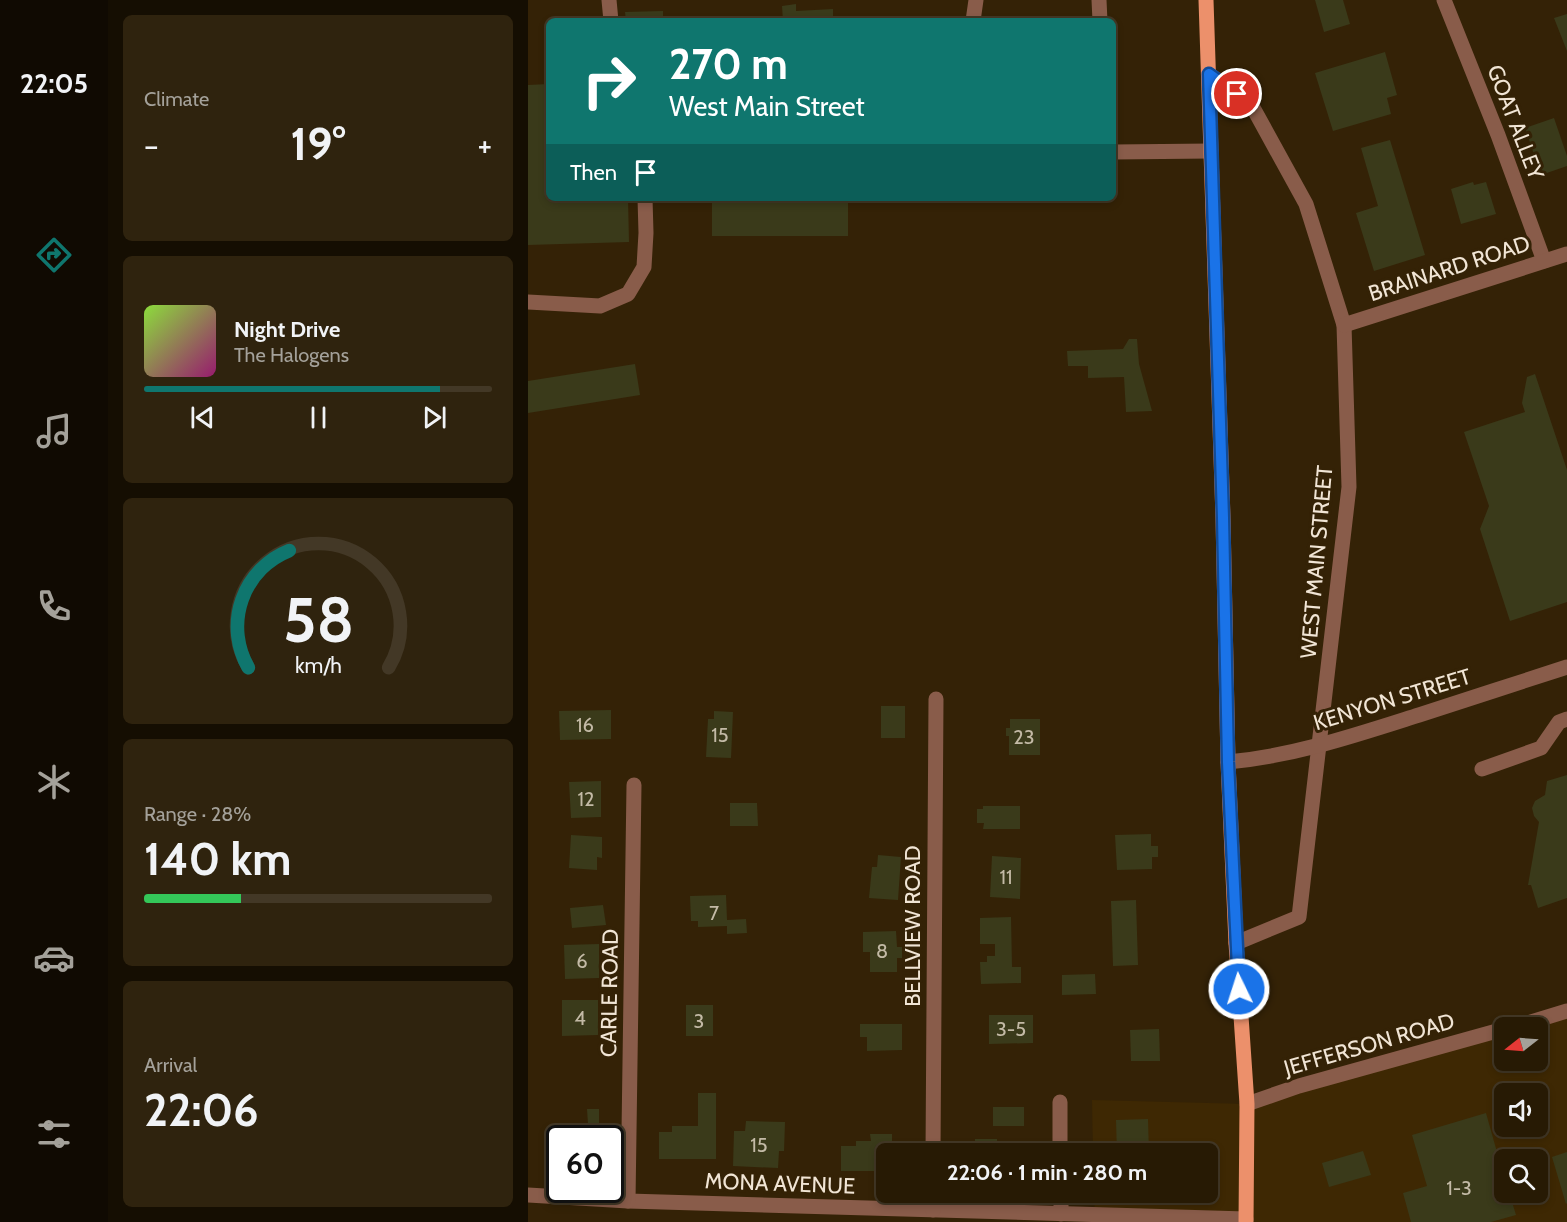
<!DOCTYPE html>
<meta charset="utf-8">
<style>
:root{--surface:#271a04;--page:#2f230e;--text:#f1f3f6;--muted:#a4a19a;--line:#433826;--accent:#0f766e}
body{margin:0;font-family:Cabin,sans-serif;background:var(--page);color:var(--text);height:100vh;display:flex;flex-direction:column;font-size:22px;white-space:nowrap}
*{box-sizing:border-box;margin:0}
p{font-size:20px;color:var(--muted)}
.icon{flex:none;width:33px;height:33px;fill:none;stroke:currentColor;stroke-width:2;stroke-linecap:round;stroke-linejoin:round}
.map{position:relative;flex:1;overflow:hidden}
.drawer{display:flex;flex-direction:column;gap:15px;padding:15px;background:#150e02;width:420px}
.drawer>*{flex:none}
.hud{position:absolute;left:18px;top:18px;width:570px;height:183px;border-radius:9px;box-shadow:0 3px 9px #0003,0 0 0 2px var(--line);background:#0f766e;color:#fff;overflow:hidden}
.needle{width:39px;rotate:253deg}
.tools{position:absolute;left:966px;top:1017px;display:grid;gap:12px}
.tools a{display:grid;place-items:center;width:54px;height:54px;border-radius:9px;background:var(--surface);box-shadow:0 3px 9px #0003,0 0 0 2px var(--line);font-size:30px}
.speed{position:absolute;left:18px;top:1125px;display:flex;gap:12px;font-size:30px;font-weight:700;text-align:center}
.speed>*{display:grid;place-content:center;width:78px;height:78px;border-radius:50%;background:var(--surface);box-shadow:0 3px 9px #0003,0 0 0 2px var(--line);line-height:1}
.speed .limit{border:3px solid #111;border-radius:9px;background:#fff;color:#111}
.pin{position:absolute;display:grid;place-items:center;width:51px;height:51px;color:#fff;margin:-26px;border:3px solid #fff;border-radius:50%;box-shadow:0 2px 6px #0007}
.me{position:absolute;width:66px;margin:-33px;rotate:356deg;stroke-linejoin:round;filter:drop-shadow(0 0 4px #0008)}
.turn{display:flex;align-items:center;gap:21px;height:126px;padding:0 24px;font-size:27px}
.turn .icon{width:78px;height:78px;stroke-width:2.5}
.turn b{display:block;font-size:42px;line-height:51px}
.then{display:flex;align-items:center;height:57px;padding:0 24px;background:#0003;gap:12px;font-size:22px}
.big{font-size:45px;font-weight:800;line-height:1.1}
.drawer .widget{flex:1;display:flex;flex-direction:column;justify-content:center;gap:9px;min-width:0;padding:0 21px;border-radius:9px;background:var(--page)}
.drawer .dial{align-items:center;gap:0}
.dial svg{height:156px;overflow:visible;fill:none;stroke:var(--line);stroke-width:7;stroke-linecap:round;text-anchor:middle}
.dial text{fill:var(--text);stroke:none}
.song{display:flex;align-items:center;gap:18px}
.cover{width:72px;height:72px;border-radius:9px;background:linear-gradient(135deg,hsl(90 70% 55%),hsl(320 70% 35%))}
.played{height:6px;border-radius:3px;background:linear-gradient(90deg,var(--accent) 85%,var(--line) 85%)}
.keys{display:flex;justify-content:space-around;direction:ltr}
.heat{display:flex;justify-content:space-between;align-items:center;font-size:33px;direction:ltr}
.charge{height:9px;border-radius:4px;background:linear-gradient(90deg,#34c759 28%,var(--line) 0)}
.trip{position:absolute;left:348px;top:1143px;width:342px;height:60px;border-radius:9px;background:var(--surface);box-shadow:0 3px 9px #0003,0 0 0 2px var(--line);font-weight:800;line-height:60px;text-align:center}
main{display:flex;flex:1;min-height:0}
.tab-bar{display:flex;flex-direction:column;width:108px;justify-content:space-around;align-items:center;background:#100a02;color:var(--muted)}
.tab-bar .icon{width:42px;height:42px}
.tab-bar .current{color:var(--accent)}
.tab-bar b{font-size:27px;color:var(--text)}
.map>svg:first-child{display:block}
</style>
<main>
<nav class="tab-bar">
<b>22:05</b>
<svg class="icon current" aria-label="directions" viewBox="0 0 24 24"><path d="M12 3l9 9-9 9-9-9zM9 14v-3h6M13 9l2 2-2 2"/></svg>
<svg class="icon" aria-label="music" viewBox="0 0 24 24"><path d="M9 18V5l10-2v13"/><circle cx="6" cy="18" r="3"/><circle cx="16" cy="16" r="3"/></svg>
<svg class="icon" aria-label="phone" viewBox="0 0 24 24"><path d="M5 4h4l2 5-3 2q2 4 5 5l2-3 5 2v4C11 20 4 13 5 4z"/></svg>
<svg class="icon" aria-label="climate" viewBox="0 0 24 24"><path d="M12 3v18M4 7l16 10M4 17L20 7"/></svg>
<svg class="icon" aria-label="car" viewBox="0 0 24 24"><path d="M5 17H2v-5l4-1 3-4h7l3 4 3 1v5h-3M9 17h6M6 11h13"/><circle cx="7" cy="17" r="2"/><circle cx="17" cy="17" r="2"/></svg>
<svg class="icon" aria-label="filters" viewBox="0 0 24 24"><path d="M4 7h16M4 17h16"/><circle cx="9" cy="7" r="2"/><circle cx="15" cy="17" r="2"/></svg>
</nav>
<section class="drawer">
<div class="widget"><p>Climate</p>
<div class="heat"><a>−</a><b class="big">19°</b><a>+</a></div>
</div>
<div class="widget">
<div class="song"><i class="cover"></i><div><b>Night Drive</b><p>The Halogens</p></div></div>
<div class="played"></div>
<div class="keys"><svg class="icon" aria-label="previous" viewBox="0 0 24 24"><path d="M18 5L8 12l10 7zM5 5v14"/></svg><svg class="icon" aria-label="pause" viewBox="0 0 24 24"><path d="M8 5v14M16 5v14"/></svg><svg class="icon" aria-label="next" viewBox="0 0 24 24"><path d="M6 5l10 7-10 7zM19 5v14"/></svg></div>
</div>
<div class="widget dial"><svg viewBox="0 0 100 80">
<path d="M14 69A42 42 0 1 1 86 69"/>
<path d="M14 69A42 42 0 0 1 35 9" stroke="#0f766e"/>
<text x="50" y="56" font-size="32" font-weight="700">58</text>
<text x="50" y="72" font-size="11">km/h</text>
</svg></div>
<div class="widget"><p>Range · 28%</p><b class="big">140 km</b><div class="charge"></div></div>
<div class="widget"><p>Arrival</p><b class="big">22:06</b></div>
</section>
<div class="map">
<svg width="1039" height="1222" viewBox="0 0 1039 1222">
<rect width="100%" height="100%" fill="#342206"/>
<path fill="#3e2803" fill-rule="evenodd" d="M 1039,1011 L 1039,1222 L 567,1222 L 566,1193 L 680,1192 L 680,1154 L 565,1153 L 564,1100 L 719,1104 L 976,1030 L 976,1060 L 1010,1060 L 1010,1028 ZM 976,1094 L 1010,1094 L 1010,1126 L 976,1126 ZM 976,1160 L 1010,1160 L 1010,1192 L 976,1192 Z"/>
<g fill="#3a3a1a">
<path d="M 787,0 L 815,0 L 822,24 L 796,32 Z"/>
<path d="M 268,4 L 268,11 L 305,9 L 305,21 L 255,21 L 254,6 Z"/>
<path d="M 135,11 L 135,21 L 98,21 L 97,12 Z"/>
<path d="M 1039,14 L 1039,51 L 1026,18 Z"/>
<path d="M 857,52 L 869,95 L 859,98 L 863,114 L 805,131 L 787,73 Z"/>
<path d="M 21,84 L 21,198 L 100,198 L 101,242 L 0,245 L 0,85 Z"/>
<path d="M 1026,118 L 1039,156 L 1039,166 L 1013,175 L 997,128 Z"/>
<path d="M 862,140 L 897,255 L 846,271 L 828,213 L 850,206 L 833,148 Z"/>
<path d="M 945,182 L 946,185 L 958,182 L 968,214 L 933,224 L 923,189 Z"/>
<rect x="184" y="198" width="136" height="38"/>
<path d="M 601,339 L 609,339 L 611,364 L 624,411 L 598,412 L 596,377 L 560,378 L 560,366 L 540,366 L 539,351 L 595,349 Z"/>
<path d="M 107,364 L 112,395 L 0,413 L 0,381 Z"/>
<path d="M 1007,374 L 1039,470 L 1039,602 L 982,621 L 952,529 L 961,506 L 936,432 L 997,412 L 994,403 L 999,377 Z"/>
<rect x="353" y="706" width="24" height="32"/>
<path d="M 83,710 L 83,739 L 32,740 L 31,711 Z"/>
<path d="M 186,711 L 205,712 L 203,758 L 178,757 L 180,719 L 186,719 Z"/>
<path d="M 482,719 L 512,719 L 512,755 L 481,755 L 481,736 L 478,736 L 478,728 L 482,728 Z"/>
<path d="M 1039,775 L 1039,898 L 1010,908 L 1003,885 L 1000,885 L 1011,822 L 1006,816 L 1004,808 L 1007,801 L 1017,795 L 1019,781 Z"/>
<path d="M 73,781 L 73,817 L 43,818 L 41,782 Z"/>
<path d="M 202,803 L 229,803 L 230,826 L 202,826 Z"/>
<path d="M 455,806 L 492,806 L 492,829 L 455,829 L 456,823 L 449,823 L 449,809 L 455,809 Z"/>
<path d="M 623,834 L 623,846 L 630,846 L 630,857 L 624,857 L 624,869 L 589,870 L 587,835 Z"/>
<path d="M 43,835 L 74,837 L 74,858 L 69,857 L 69,870 L 41,868 Z"/>
<path d="M 350,855 L 373,857 L 370,900 L 341,898 L 344,867 L 349,867 Z"/>
<path d="M 464,856 L 493,858 L 492,899 L 462,897 Z"/>
<path d="M 198,895 L 199,920 L 218,919 L 219,933 L 199,934 L 199,926 L 170,927 L 170,921 L 163,921 L 162,896 Z"/>
<path d="M 608,900 L 610,965 L 585,966 L 583,901 Z"/>
<path d="M 75,905 L 78,925 L 44,928 L 42,908 Z"/>
<path d="M 483,917 L 484,967 L 493,967 L 493,983 L 453,984 L 452,962 L 459,962 L 459,956 L 467,956 L 467,944 L 452,944 L 452,918 Z"/>
<path d="M 368,931 L 369,947 L 374,947 L 374,958 L 369,958 L 369,972 L 342,972 L 342,952 L 335,952 L 335,932 Z"/>
<path d="M 71,944 L 71,978 L 37,979 L 36,945 Z"/>
<path d="M 567,974 L 568,994 L 534,995 L 534,975 Z"/>
<path d="M 34,1000 L 70,1000 L 70,1035 L 34,1036 Z"/>
<rect x="158" y="1005" width="27" height="31"/>
<path d="M 461,1015 L 505,1015 L 505,1043 L 461,1044 Z"/>
<path d="M 332,1024 L 374,1024 L 374,1050 L 339,1051 L 339,1037 L 332,1037 Z"/>
<path d="M 631,1029 L 632,1061 L 603,1061 L 602,1030 Z"/>
<path d="M 170,1093 L 188,1093 L 188,1159 L 131,1159 L 131,1132 L 144,1132 L 144,1126 L 170,1126 Z"/>
<rect x="465" y="1107" width="31" height="19"/>
<path d="M 59,1109 L 71,1109 L 71,1126 L 62,1126 L 62,1138 L 32,1138 L 32,1151 L 28,1151 L 28,1124 L 60,1124 Z"/>
<path d="M 958,1113 L 976,1177 L 976,1192 L 981,1192 L 988,1215 L 963,1222 L 883,1222 L 875,1193 L 899,1186 L 884,1135 Z"/>
<path d="M 620,1119 L 621,1154 L 589,1154 L 588,1120 Z"/>
<path d="M 218,1121 L 257,1122 L 256,1151 L 251,1151 L 250,1168 L 205,1166 L 206,1131 L 217,1131 Z"/>
<path d="M 342,1134 L 364,1134 L 364,1154 L 358,1154 L 358,1171 L 313,1171 L 313,1146 L 328,1146 L 328,1141 L 343,1141 Z"/>
<path d="M 447,1139 L 469,1139 L 470,1154 L 433,1154 L 433,1148 L 447,1148 Z"/>
<path d="M 835,1151 L 843,1175 L 801,1187 L 794,1163 Z"/>
<path d="M 1039,1152 L 1039,1203 L 1038,1204 L 1024,1157 Z"/>
</g>
<g fill="none" stroke-linecap="round" stroke-linejoin="round">
<g stroke="#895c4a" stroke-width="15">
<path d="M 81,0 L 83,21"/>
<path d="M 571,0 L 572,21"/>
<path d="M 916,0 L 970,135 L 1016,261"/>
<path d="M 445,21 L 448,0"/>
<path d="M 681,74 L 723,104 L 778,204 L 816,325 L 821,487 L 771,917 L 708,943"/>
<path d="M 585,152 L 683,151"/>
<path d="M 0,302 L 72,306 L 100,294 L 116,267 L 118,233 L 117,198"/>
<path d="M 816,325 L 1039,254"/>
<path d="M 700,762 C 766,756 828,735 891,715 C 940,699 990,683 1039,667"/>
<path d="M 954,769 L 1013,748 L 1031,722 L 1039,719"/>
<path d="M 983,1028 L 1039,1011"/>
<path d="M 532,1102 L 532,1154"/>
<path d="M 719,1104 L 771,1086 L 976,1029"/>
<path d="M 405,1154 L 408,699"/>
<path d="M 533,1192 L 533,1214"/>
<path d="M 0,1195 L 100,1201 L 718,1219"/>
<path d="M 100,1201 L 106,785"/>
<path d="M 405,1210 L 405,1192"/>
</g>
<path stroke="#ec906b" stroke-width="15" d="M 678,0 L 695,518 L 700,762 L 708,943 L 719,1104 L 718,1222"/>
</g>
<g fill="none" stroke-linecap="round" stroke-linejoin="round">
<g stroke="#114b97" stroke-width="15">
<path id="route" d="M 709,94 L 681,74 L 695,518 L 700,762 L 711,989"/>
</g>
<use href="#route" stroke="#1a73e8" stroke-width="10"/>
</g>
<g text-anchor="middle" stroke-width="6" stroke-linejoin="round" paint-order="stroke">
<g font-size="20" fill="#c3baa6">
<text x="57" y="732">16</text>
<text x="192" y="742">15</text>
<text x="496" y="744">23</text>
<text x="58" y="806">12</text>
<text x="478" y="884">11</text>
<text x="186" y="920">7</text>
<text x="354" y="958">8</text>
<text x="54" y="968">6</text>
<text x="52" y="1025">4</text>
<text x="171" y="1028">3</text>
<text x="483" y="1036">3-5</text>
<text x="231" y="1152">15</text>
<text x="931" y="1195">1-3</text>
</g>
<g font-size="22" fill="#f1e5d5" stroke="#342206">
<text transform="translate(988 122) rotate(69)" y="8">GOAT ALLEY</text>
<text transform="translate(921 268) rotate(-18)" y="8">BRAINARD ROAD</text>
<text transform="translate(788 562) rotate(-85)" y="8">WEST MAIN STREET</text>
<text transform="translate(864 699) rotate(-17)" y="8">KENYON STREET</text>
<text transform="translate(384 926) rotate(-90)" y="8">BELLVIEW ROAD</text>
<text transform="translate(81 993) rotate(-89)" y="8">CARLE ROAD</text>
<text transform="translate(841 1044) rotate(-16)" y="8">JEFFERSON ROAD</text>
<text transform="translate(252 1183) rotate(2)" y="8">MONA AVENUE</text>
</g>
</g>
</svg>
<div class="tools">
<a><svg class="needle" viewBox="-14 -14 28 28"><path d="M0-13l5 13h-10z" fill="#e53935"/><path d="M0 13l5-13h-10z" fill="#a4a19a"/></svg></a>
<a><svg class="icon" aria-label="sound" viewBox="0 0 24 24"><path d="M4 9h4l5-4v14l-5-4H4zM17 9q2 3 0 6"/></svg></a>
<a><svg class="icon" aria-label="search" viewBox="0 0 24 24"><circle cx="10" cy="10" r="6"/><path d="M15 15l6 6"/></svg></a>
</div>
<div class="speed"><div class="limit">60</div></div>
<div class="pin" style="left:709px;top:94px;background:#d93025"><svg class="icon" aria-label="arrive" viewBox="0 0 24 24"><path d="M6 21V4h12l-3 4 3 4H6"/></svg></div>
<svg class="me" style="left:711px;top:989px" viewBox="-20 -20 40 40"><circle r="17" fill="#1a73e8" stroke="#fff" stroke-width="3"/><path d="M0-11L8 9 0 5-8 9z" fill="#fff"/></svg>
<div class="trip">22:06 · 1 min · 280 m</div>
<div class="hud">
<div class="turn"><svg class="icon" aria-label="right" viewBox="0 0 24 24"><path d="M7 20v-9h11M14 6l5 5-5 5"/></svg><div><b>270 m</b>West Main Street</div></div>
<div class="then">Then<svg class="icon" aria-label="arrive" viewBox="0 0 24 24"><path d="M6 21V4h12l-3 4 3 4H6"/></svg></div>
</div>
</div>
</main>
